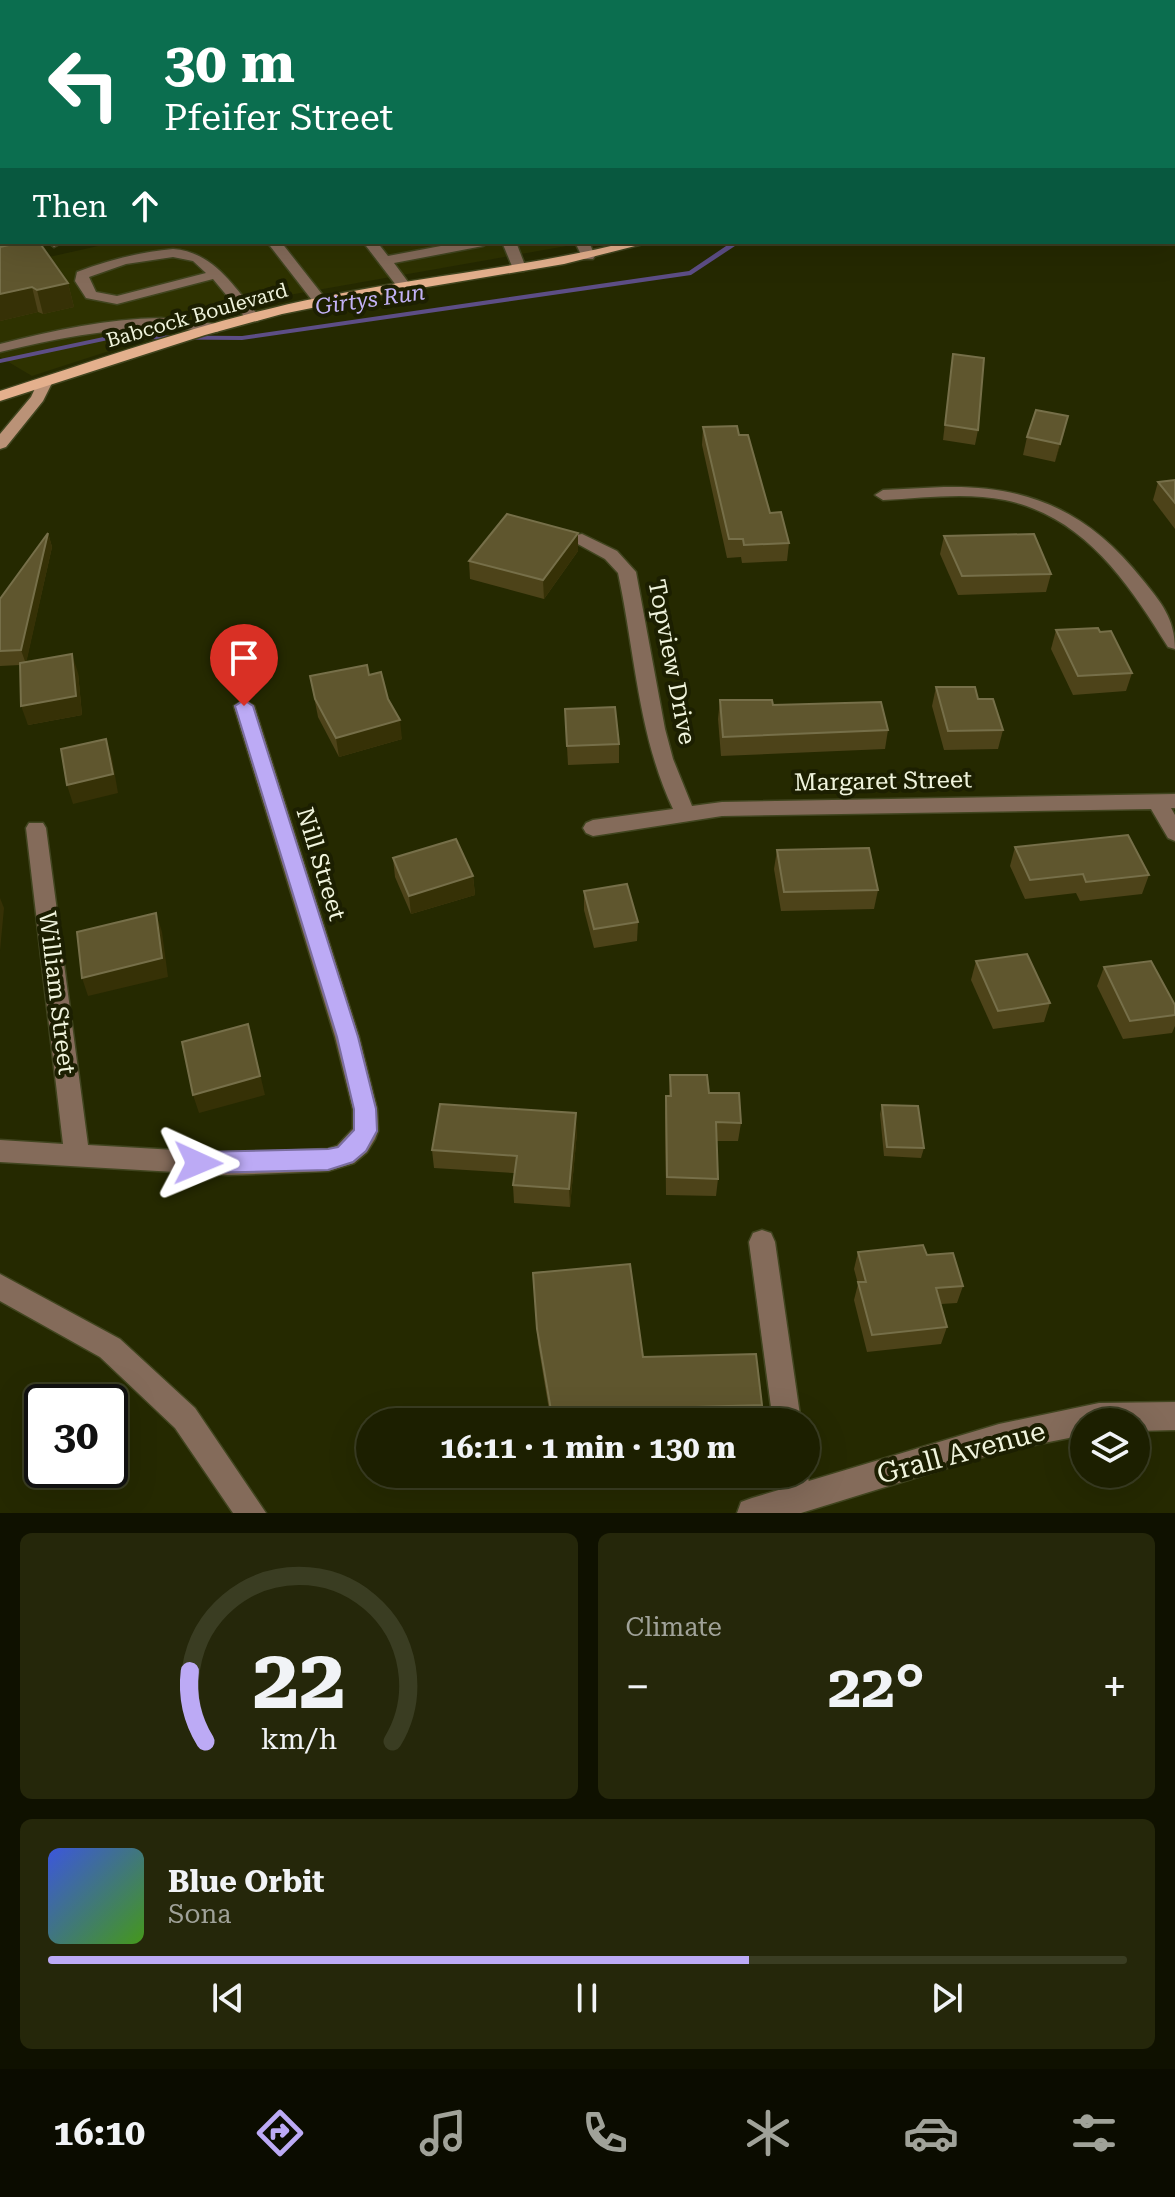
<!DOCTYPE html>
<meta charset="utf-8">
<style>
:root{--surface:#1c1f00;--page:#25270a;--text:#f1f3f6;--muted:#a0a299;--line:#3a3d22;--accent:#bcaaf5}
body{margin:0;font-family:"Roboto Serif",serif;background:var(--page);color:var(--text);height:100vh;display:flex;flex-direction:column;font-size:30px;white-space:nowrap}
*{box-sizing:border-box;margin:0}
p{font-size:26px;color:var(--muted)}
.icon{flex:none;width:44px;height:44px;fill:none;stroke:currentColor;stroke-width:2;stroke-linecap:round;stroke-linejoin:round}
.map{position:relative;height:1513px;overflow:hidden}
.drawer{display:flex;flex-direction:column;gap:20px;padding:20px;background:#0f1100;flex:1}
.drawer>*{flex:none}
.guide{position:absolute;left:0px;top:0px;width:1176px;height:244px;box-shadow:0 8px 32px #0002,0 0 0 2px var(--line);background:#0b6e4f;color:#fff;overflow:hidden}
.tools{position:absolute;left:1070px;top:1408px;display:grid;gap:16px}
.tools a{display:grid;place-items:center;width:80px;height:80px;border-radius:50%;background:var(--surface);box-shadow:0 8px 32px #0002,0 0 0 2px var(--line);font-size:40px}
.speed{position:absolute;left:24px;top:1384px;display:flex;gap:16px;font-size:40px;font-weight:700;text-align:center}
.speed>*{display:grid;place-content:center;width:104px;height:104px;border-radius:50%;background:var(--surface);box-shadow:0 8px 32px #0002,0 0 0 2px var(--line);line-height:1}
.speed .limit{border:4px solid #111;border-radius:12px;background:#fff;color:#111}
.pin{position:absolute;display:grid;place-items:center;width:68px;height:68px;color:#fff;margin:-82px -34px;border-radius:50% 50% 50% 0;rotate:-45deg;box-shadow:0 0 8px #0007}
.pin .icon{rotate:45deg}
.me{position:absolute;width:88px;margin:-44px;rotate:91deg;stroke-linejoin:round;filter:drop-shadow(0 0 6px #0008)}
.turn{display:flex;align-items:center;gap:28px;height:168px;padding:0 32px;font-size:36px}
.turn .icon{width:104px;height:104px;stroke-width:2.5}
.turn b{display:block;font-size:56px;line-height:68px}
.then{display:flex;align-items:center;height:76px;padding:0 32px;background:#0003;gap:16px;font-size:30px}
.big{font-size:60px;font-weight:700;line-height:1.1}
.drawer .tile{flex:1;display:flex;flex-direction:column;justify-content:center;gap:12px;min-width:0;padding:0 28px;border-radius:12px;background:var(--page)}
.drawer .dial{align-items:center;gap:0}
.dial svg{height:208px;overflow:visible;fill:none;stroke:var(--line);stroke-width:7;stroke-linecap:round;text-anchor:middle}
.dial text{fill:var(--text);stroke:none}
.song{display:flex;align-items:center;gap:24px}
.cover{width:96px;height:96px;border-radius:12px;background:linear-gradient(135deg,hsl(230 70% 55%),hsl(100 70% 35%))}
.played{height:8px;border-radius:4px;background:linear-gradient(90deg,var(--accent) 65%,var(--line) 65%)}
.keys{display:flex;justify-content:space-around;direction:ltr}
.heat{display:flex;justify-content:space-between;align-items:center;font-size:44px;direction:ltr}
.drawer .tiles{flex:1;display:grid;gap:20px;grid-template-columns:1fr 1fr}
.tile:last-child{grid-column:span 2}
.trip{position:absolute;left:356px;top:1408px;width:464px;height:80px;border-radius:40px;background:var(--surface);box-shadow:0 8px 32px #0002,0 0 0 2px var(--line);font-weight:700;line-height:80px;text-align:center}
.tab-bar{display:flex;height:128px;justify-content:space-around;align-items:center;background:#0b0c00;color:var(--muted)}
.tab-bar .icon{width:56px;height:56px}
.tab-bar .active{color:var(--accent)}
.tab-bar b{font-size:36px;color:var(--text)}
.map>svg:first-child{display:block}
</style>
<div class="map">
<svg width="1175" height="1513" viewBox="0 0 1175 1513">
<rect width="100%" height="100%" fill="#252900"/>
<path fill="#2e3200" d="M 116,242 L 589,242 L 272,298 L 32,376 L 0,357 L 0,268 Z"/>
<path fill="#66414f" d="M 0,0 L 279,0 L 2,2 L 0,78 Z"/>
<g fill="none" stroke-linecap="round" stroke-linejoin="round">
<g fill="#5d4e86" fill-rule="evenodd">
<path d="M 743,0 L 749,0 L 750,2 L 744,2 Z"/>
<path d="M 732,242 L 741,242 L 691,275 L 242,340 L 113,339 L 0,363 L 0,359 L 113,335 L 242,336 L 689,271 Z"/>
</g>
<g stroke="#41451f" stroke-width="3">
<g id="lane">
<path d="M 916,0 L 927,0 L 928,2 L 917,2 Z"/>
<path d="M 363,242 L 377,242 L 388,256 L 462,242 L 490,242 L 483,246 L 394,263 L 411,286 L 404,290 L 399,289 Z"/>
<path d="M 502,242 L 516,242 L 526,268 L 524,271 L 514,271 Z"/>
<path d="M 575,242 L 589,242 L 595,256 L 593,259 L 583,259 Z"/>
<path d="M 173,249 C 214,252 233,286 258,315 L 258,321 L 248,321 L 213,279 L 117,304 L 86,298 L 75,281 L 77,272 C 108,260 140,252 173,249 ZM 173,257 L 193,261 L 206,273 L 117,296 L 96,292 L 89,277 L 126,264 Z"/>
<path d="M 161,318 L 217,324 L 224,328 L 217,332 C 141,322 73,334 0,352 L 0,344 C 54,330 106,319 161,318 Z"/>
<path d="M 762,1230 L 771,1233 L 775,1242 L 801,1422 L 773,1422 L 749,1242 L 753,1233 Z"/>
<path d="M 806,1467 L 812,1498 L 808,1509 L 797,1513 L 786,1509 L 779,1474 L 806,1474 Z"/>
</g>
</g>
<g stroke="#41451f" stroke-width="3">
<g id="street">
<rect x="415" y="0" width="10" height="2"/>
<rect x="1174" y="87" width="1" height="6"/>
<path d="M 48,242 L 63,242 L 54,247 Z"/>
<path d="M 267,242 L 281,242 L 325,298 L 325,304 L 315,304 Z"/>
<path d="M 944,487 C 1029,485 1089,512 1142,579 C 1161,602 1175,619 1175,649 L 1168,647 C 1128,583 1085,517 1005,500 C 966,492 923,498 883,500 L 875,495 L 883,490 Z"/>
<path d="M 582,534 L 617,551 L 636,572 L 665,729 L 673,759 L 692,806 L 722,802 L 1175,794 L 1175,808 L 1171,808 L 1175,815 L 1175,841 L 1168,838 L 1151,809 L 722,816 L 593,836 L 586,833 L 583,828 L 586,823 L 593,820 L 673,809 C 638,735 635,652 618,573 L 605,559 L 576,543 L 573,539 L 576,535 Z"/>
<path d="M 244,700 L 254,706 L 359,1037 L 377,1109 L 378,1131 L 375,1139 L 367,1152 L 354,1163 L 328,1171 L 228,1175 L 0,1162 L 0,1140 L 63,1144 L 26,828 L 29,823 L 43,823 L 46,828 L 88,1145 L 228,1153 L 328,1149 L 337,1146 L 353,1129 L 353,1109 L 335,1037 L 234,706 Z"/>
<path d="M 0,1274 L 120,1339 L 195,1408 L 266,1513 L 233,1513 L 175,1428 L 100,1357 L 0,1301 Z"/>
<path d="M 1175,1402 L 1175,1430 L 1136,1431 L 1136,1422 L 1084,1422 L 1084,1435 L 999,1452 L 801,1513 L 737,1513 L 741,1502 L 752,1498 L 999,1424 L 1099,1403 Z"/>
</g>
</g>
<g stroke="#41451f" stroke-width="3">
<path id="secondary" d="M 44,378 L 52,383 L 43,401 L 6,447 L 0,449 L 0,434 L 31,397 L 39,380 Z"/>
</g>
<g stroke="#41451f" stroke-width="3">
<g id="primary">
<rect x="819" y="0" width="10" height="2"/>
<path d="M 628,242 L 651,242 L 564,264 L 361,298 L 282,314 L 205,335 L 0,401 L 0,391 C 107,357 212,319 322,297 C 424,276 527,267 628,242 Z"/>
</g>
</g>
<use href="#lane" fill="#846b5a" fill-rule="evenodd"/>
<use href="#street" fill="#846b5a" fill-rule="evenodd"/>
<use href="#secondary" fill="#ba9277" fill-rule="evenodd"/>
<use href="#primary" fill="#e4b08d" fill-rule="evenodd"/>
</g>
<g fill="#4d4319">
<path d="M 757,0 L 794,0 L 793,2 L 758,2 Z"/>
<path d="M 875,0 L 913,0 L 913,2 L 876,2 Z"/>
<path d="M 0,247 L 68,283 L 74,307 L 43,314 L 38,312 L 0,321 Z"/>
<path d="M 953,354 L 978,430 L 975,445 L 943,440 Z"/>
<path d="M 1068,416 L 1055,462 L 1023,455 L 1027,437 Z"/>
<path d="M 703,427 L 739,435 L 770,513 L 789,543 L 787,561 L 742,563 L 741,557 L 727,558 L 702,445 Z"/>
<path d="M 1175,480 L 1175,529 L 1153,500 L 1158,482 Z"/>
<path d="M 48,533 L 52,547 L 26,662 L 78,673 L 82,715 L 28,725 L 20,665 L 0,666 L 0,599 Z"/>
<path d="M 578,533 L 578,551 L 544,599 L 470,579 L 469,561 Z"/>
<path d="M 944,536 L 1051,574 L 1046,592 L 958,595 L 940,554 Z"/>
<path d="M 1056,630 L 1132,673 L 1126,691 L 1073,695 L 1051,649 Z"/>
<path d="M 369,675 L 388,699 L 402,739 L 339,757 L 318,717 L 310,676 Z"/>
<path d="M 936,687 L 978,699 L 1003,730 L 998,749 L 944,750 L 932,706 Z"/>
<path d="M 720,700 L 773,705 L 888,730 L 885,749 L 721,756 L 718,719 Z"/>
<path d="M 565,709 L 619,744 L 619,763 L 568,765 Z"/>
<path d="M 1015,847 L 1149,875 L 1142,894 L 1080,901 L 1076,893 L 1025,899 L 1010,866 Z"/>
<path d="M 777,850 L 878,890 L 874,909 L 781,911 L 774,869 Z"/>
<path d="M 393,858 L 473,876 L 475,895 L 411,914 L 395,877 Z"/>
<path d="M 584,891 L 638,922 L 637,941 L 594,948 L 584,910 Z"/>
<path d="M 976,961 L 1050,1003 L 1044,1022 L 993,1029 L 971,980 Z"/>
<path d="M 1104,967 L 1175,1015 L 1175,1026 L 1172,1033 L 1123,1039 L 1097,986 Z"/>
<path d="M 670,1075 L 709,1093 L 741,1123 L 738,1141 L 716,1141 L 718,1179 L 716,1196 L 666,1195 L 665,1114 L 666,1096 L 669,1096 Z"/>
<path d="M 882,1105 L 924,1148 L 921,1158 L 884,1156 L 880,1114 Z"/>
<path d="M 577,1132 L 570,1207 L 514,1203 L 513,1185 L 514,1173 L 434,1168 L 432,1150 Z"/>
<path d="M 858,1252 L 927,1255 L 963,1286 L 957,1303 L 941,1304 L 947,1327 L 941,1344 L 867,1352 L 854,1300 L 858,1284 L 854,1269 Z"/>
<path d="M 533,1273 L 643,1357 L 762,1405 L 759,1419 L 684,1422 L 551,1422 L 538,1344 Z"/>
</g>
<g fill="#363106">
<path d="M 411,242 L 443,242 L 411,247 Z"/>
<path d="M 68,283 L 74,307 L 43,314 L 37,290 Z"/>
<path d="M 32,287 L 38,312 L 0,321 L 0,294 Z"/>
<path d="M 1068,416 L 1064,434 L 1055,462 L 1060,444 Z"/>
<path d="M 48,533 L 52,547 L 26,664 L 21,650 Z"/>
<path d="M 578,533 L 578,551 L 544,599 L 543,580 Z"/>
<path d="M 72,654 L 78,673 L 82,715 L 28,725 L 21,706 Z"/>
<path d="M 400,720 L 402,739 L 339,757 L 336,738 Z"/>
<path d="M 106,739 L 112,758 L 118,793 L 73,804 L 67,785 Z"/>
<path d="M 473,876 L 475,895 L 411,914 L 409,896 Z"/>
<path d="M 0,898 L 4,908 L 0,951 Z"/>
<path d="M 156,913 L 162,932 L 168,977 L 88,996 L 82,978 Z"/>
<path d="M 248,1024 L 265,1095 L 199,1113 L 193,1095 Z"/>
<path d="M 576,1113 L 577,1132 L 570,1207 L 569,1189 Z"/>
</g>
<g fill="#5f562e" stroke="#766f49" stroke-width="2">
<path d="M 337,0 L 372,0 L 371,2 L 337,2 Z"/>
<rect x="463" y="0" width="46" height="2"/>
<rect x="688" y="0" width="47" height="2"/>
<path d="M 22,242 L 39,242 L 68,283 L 37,290 L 32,287 L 0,294 L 0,247 Z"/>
<path d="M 953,354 L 984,358 L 978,430 L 945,425 Z"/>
<path d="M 1036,410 L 1068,416 L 1060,444 L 1027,437 Z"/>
<path d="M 737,426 L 739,435 L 748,435 L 770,513 L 781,512 L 789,543 L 744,545 L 743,539 L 729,539 L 703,427 Z"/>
<path d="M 1175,480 L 1175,503 L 1158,482 Z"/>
<path d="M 507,514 L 578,533 L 543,580 L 469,561 Z"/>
<path d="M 48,533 L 21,650 L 0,651 L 0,599 Z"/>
<path d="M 1034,534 L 1051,574 L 962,576 L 944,536 Z"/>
<path d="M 1098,628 L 1100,632 L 1111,631 L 1132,673 L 1078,676 L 1056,630 Z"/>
<path d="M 72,654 L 76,696 L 21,706 L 20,663 Z"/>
<path d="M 367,665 L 369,675 L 381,672 L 388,699 L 400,720 L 336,738 L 315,699 L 310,676 Z"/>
<path d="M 936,687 L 975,687 L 978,699 L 993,699 L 1003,730 L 948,731 Z"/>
<path d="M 720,700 L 772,700 L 773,705 L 881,702 L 888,730 L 723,737 Z"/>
<path d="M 615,707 L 619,744 L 567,746 L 565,709 Z"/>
<path d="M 106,739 L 113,774 L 67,785 L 61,749 Z"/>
<path d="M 1128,835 L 1149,875 L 1086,882 L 1083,874 L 1030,880 L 1015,847 Z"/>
<path d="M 456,839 L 473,876 L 409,896 L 393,858 Z"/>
<path d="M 869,848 L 878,890 L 784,892 L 777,850 Z"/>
<path d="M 627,884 L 638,922 L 594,929 L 584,891 Z"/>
<path d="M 156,913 L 162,958 L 82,978 L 77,932 Z"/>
<path d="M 1027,954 L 1050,1003 L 998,1011 L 976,961 Z"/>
<path d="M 1151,961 L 1175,1005 L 1175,1015 L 1130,1021 L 1104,967 Z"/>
<path d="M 248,1024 L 260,1076 L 193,1095 L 182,1042 Z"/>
<path d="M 670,1075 L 707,1075 L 709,1093 L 739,1093 L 741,1123 L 716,1122 L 718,1179 L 667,1177 L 666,1096 L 671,1096 Z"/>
<path d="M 440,1104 L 576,1113 L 569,1189 L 513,1185 L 517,1156 L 432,1150 Z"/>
<path d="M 882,1105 L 918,1106 L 924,1148 L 887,1147 Z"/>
<path d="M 923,1245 L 927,1255 L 953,1253 L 963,1286 L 936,1288 L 947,1327 L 872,1335 L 858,1282 L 866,1282 L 858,1252 Z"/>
<path d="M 630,1264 L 643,1357 L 756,1354 L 762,1405 L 662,1408 L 665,1422 L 553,1422 L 537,1329 L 533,1273 Z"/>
</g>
<path fill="#bcaaf5" stroke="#7a6e9f" stroke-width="2" d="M 244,700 L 253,706 L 358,1037 L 376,1109 L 377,1131 L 366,1151 L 353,1162 L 328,1170 L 198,1173 L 189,1170 L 186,1163 L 189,1155 L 198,1152 L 328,1149 L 338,1147 L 354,1130 L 354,1109 L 337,1037 L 235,706 Z"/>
<g text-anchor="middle" stroke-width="8" stroke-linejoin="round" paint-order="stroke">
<g font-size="20" fill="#f0f4dd" stroke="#1c1f01">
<text transform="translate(197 315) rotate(-16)" y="7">Babcock Boulevard</text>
</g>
<g font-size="22" font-style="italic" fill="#c3b2f7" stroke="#1c1f01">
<text transform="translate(370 299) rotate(-8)" y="8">Girtys Run</text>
</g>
<g font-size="24" fill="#f0f4dd" stroke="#1c1f01">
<text transform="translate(672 662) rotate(79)" y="8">Topview Drive</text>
<text transform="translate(883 781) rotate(-1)" y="8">Margaret Street</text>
<text transform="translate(321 864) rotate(73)" y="8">Nill Street</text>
<text transform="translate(57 993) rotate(83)" y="8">William Street</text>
</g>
<g font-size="28" fill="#f0f4dd" stroke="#1c1f01">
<text transform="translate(961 1452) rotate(-15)" y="10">Grall Avenue</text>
</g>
</g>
</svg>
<div class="tools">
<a><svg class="icon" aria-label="layers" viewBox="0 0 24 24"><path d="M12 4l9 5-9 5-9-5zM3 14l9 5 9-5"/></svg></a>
</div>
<div class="speed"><div class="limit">30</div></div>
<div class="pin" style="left:244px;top:706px;background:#d93025"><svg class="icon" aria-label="arrive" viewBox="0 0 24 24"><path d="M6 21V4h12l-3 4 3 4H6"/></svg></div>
<svg class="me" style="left:198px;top:1163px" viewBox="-20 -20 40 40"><path d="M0-17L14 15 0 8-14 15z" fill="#bcaaf5" stroke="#fff" stroke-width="4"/></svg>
<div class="trip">16:11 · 1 min · 130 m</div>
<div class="guide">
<div class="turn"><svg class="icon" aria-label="left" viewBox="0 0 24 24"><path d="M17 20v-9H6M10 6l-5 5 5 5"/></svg><div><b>30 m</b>Pfeifer Street</div></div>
<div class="then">Then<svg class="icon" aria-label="ahead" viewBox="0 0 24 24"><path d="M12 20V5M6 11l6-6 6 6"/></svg></div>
</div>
</div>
<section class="drawer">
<div class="tiles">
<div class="tile dial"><svg viewBox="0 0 100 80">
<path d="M14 69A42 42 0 1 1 86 69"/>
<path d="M14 69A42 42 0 0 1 8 42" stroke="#bcaaf5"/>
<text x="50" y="56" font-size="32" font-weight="700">22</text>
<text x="50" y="72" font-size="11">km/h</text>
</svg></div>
<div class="tile"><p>Climate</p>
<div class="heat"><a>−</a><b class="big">22°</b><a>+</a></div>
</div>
<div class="tile">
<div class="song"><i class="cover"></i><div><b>Blue Orbit</b><p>Sona</p></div></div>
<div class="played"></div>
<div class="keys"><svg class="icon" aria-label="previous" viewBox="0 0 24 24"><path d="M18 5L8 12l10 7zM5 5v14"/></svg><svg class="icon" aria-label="pause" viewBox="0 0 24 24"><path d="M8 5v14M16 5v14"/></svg><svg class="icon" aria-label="next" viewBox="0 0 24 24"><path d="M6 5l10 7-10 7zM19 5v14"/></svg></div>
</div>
</div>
</section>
<nav class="tab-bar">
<b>16:10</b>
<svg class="icon active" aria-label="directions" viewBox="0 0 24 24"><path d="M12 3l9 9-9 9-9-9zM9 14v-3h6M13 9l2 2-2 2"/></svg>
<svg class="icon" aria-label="music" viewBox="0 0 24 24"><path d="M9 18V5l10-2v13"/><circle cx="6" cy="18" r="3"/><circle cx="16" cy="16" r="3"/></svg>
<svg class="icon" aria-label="phone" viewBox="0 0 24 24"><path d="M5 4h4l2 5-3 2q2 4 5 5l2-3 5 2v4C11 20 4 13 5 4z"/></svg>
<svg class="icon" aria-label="climate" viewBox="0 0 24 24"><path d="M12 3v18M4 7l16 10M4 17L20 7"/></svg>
<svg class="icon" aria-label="car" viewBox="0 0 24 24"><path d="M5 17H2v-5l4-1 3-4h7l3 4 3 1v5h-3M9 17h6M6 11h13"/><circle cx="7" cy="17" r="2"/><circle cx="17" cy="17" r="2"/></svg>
<svg class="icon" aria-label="filters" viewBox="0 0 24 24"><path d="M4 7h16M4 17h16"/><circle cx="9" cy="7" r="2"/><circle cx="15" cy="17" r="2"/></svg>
</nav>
